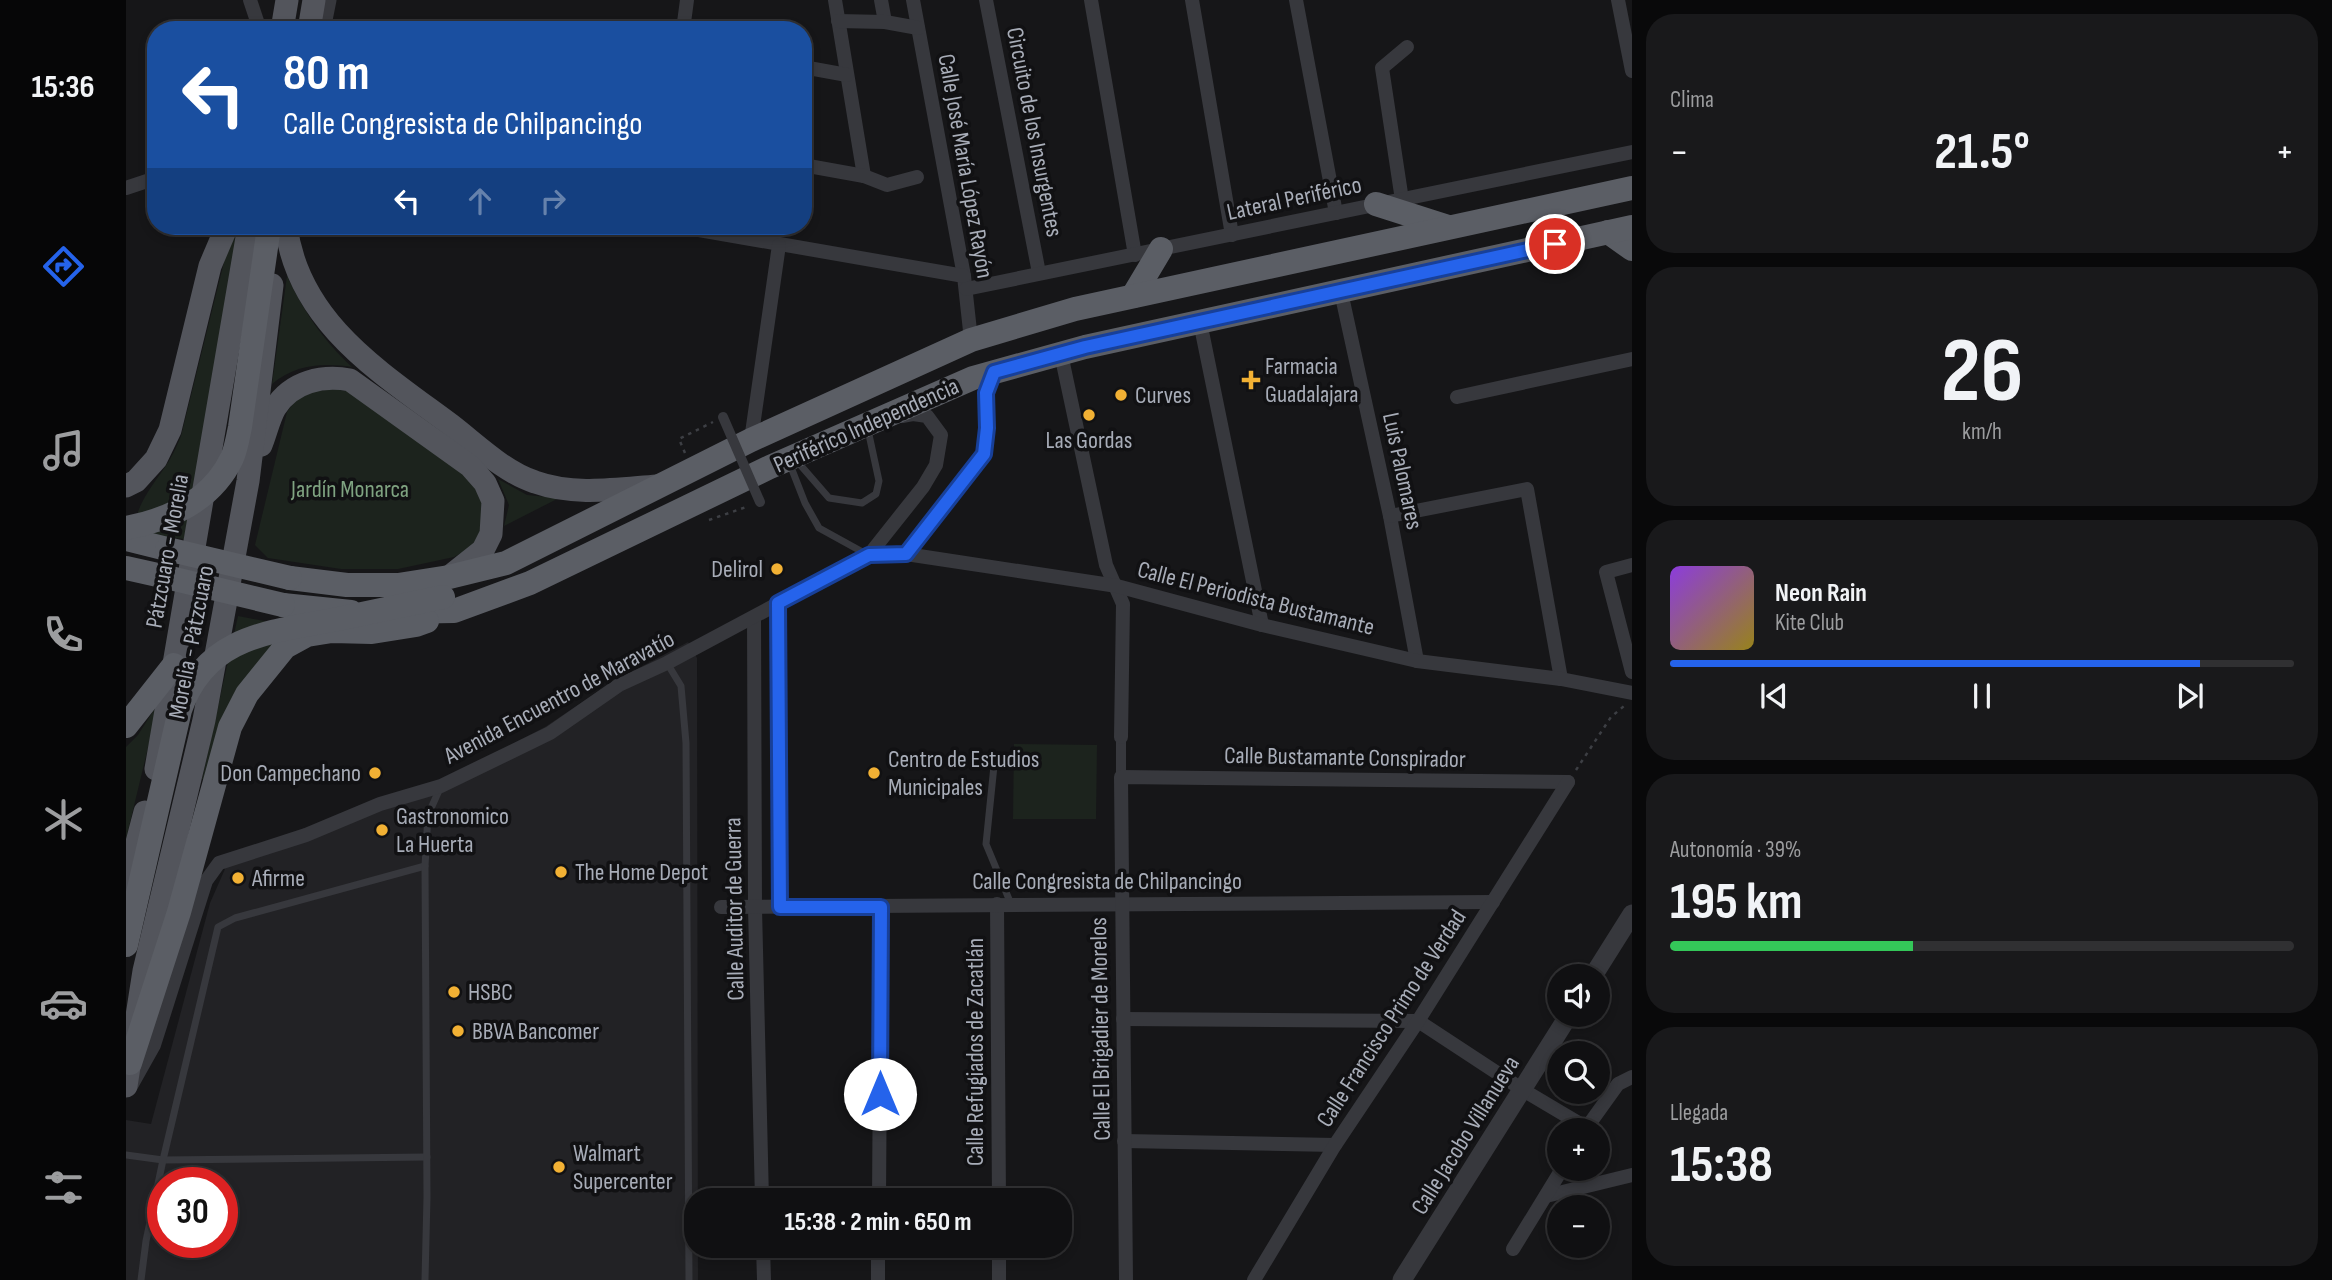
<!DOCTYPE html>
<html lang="es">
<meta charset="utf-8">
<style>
:root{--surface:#101012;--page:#19191b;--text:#f1f3f6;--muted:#9c9d9f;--line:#303032;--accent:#2563eb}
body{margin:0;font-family:"Sofia Sans Condensed",sans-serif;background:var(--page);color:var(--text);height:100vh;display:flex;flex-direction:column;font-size:26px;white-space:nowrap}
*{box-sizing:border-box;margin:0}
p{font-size:23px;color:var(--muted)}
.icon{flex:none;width:38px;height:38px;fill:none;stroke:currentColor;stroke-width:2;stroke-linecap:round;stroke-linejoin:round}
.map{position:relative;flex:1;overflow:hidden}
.side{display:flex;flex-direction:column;gap:14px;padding:14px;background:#09090a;width:700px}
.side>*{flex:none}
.top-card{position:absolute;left:21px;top:21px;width:665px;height:214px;border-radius:28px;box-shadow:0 4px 10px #0003,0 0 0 2px var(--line);background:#1a4fa0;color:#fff;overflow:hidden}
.fabs{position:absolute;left:1421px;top:964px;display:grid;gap:14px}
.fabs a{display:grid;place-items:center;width:63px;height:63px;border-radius:50%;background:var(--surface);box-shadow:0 4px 10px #0003,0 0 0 2px var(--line);font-size:35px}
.speed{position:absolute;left:21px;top:1167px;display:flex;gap:14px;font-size:35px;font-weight:700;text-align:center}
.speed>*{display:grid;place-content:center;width:91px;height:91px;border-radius:50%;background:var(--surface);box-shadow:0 4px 10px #0003,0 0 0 2px var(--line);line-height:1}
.speed .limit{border:10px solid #d22;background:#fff;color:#111}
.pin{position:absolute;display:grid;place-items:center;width:60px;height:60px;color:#fff;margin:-30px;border:4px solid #fff;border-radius:50%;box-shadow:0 2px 7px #0007}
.me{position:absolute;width:77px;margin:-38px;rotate:0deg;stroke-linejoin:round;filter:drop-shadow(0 0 5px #0008)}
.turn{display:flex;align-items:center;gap:24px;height:147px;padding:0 21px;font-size:32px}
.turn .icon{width:91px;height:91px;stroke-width:2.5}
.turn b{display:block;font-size:49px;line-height:60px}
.lanes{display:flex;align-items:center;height:66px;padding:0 21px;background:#0003;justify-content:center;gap:35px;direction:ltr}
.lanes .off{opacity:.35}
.big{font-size:52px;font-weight:700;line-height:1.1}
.side .widget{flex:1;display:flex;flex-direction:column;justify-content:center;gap:10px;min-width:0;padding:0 24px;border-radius:28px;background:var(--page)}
.side .dial{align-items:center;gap:0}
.dial b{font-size:91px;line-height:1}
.song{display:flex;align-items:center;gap:21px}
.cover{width:84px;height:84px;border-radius:10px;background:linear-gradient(135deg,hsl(270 70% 55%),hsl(50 70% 35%))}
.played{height:7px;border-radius:4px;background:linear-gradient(90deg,var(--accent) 85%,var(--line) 85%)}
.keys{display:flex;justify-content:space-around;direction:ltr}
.heat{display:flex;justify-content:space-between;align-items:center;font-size:38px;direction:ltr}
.charge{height:10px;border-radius:5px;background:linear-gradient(90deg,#34c759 39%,var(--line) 0)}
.trip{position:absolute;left:558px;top:1188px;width:388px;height:70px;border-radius:28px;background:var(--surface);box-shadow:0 4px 10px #0003,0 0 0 2px var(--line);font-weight:700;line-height:70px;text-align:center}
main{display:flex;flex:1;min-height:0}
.menu{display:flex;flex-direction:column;width:126px;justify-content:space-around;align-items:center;background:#060607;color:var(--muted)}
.menu .icon{width:49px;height:49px}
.menu .on{color:var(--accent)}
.menu b{font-size:32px;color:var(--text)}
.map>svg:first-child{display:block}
</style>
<main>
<nav class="menu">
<b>15:36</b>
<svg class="icon on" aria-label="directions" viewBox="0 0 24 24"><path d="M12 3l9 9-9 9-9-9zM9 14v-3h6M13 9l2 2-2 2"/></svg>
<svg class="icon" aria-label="music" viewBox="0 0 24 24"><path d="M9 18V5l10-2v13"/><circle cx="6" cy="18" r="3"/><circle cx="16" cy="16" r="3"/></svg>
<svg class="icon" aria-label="phone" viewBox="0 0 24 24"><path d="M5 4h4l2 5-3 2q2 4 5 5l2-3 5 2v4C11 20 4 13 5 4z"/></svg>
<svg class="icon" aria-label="climate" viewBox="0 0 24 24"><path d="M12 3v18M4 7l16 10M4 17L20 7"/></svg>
<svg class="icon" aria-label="car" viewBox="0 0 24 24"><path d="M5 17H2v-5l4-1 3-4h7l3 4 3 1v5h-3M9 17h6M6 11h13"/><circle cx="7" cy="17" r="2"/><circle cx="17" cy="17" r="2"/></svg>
<svg class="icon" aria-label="filters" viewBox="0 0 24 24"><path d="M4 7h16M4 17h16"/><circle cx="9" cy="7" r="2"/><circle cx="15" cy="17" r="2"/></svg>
</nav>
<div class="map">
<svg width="1506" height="1280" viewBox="0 0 1506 1280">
<rect width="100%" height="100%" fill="#161618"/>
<path fill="#222225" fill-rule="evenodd" d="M 562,642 L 571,658 L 572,1280 L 0,1280 L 0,1120 L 25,1124 L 84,903 L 99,869 L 90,859 L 302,788 L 419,727 L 483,684 ZM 37,1183 L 96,1183 L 96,1242 L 37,1242 Z"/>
<g fill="#1c231d">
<path d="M 115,226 L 58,539 C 44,537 27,536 14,531 C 0,518 29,482 37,470 C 45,459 50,448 55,436 L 103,242 Z"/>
<path d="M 161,276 C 178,312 197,340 226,367 C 197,363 170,364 146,384 Z"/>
<path d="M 206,389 L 221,391 L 336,470 L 360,504 L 352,544 L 328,557 L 272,569 L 215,569 L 142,558 L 129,545 L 161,412 C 175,392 182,392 206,389 Z"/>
<path d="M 372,479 L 401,495 L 433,498 L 378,526 L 383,505 Z"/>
<path d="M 112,616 L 169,627 L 81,780 L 76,779 Z"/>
<path d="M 33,702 L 0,839 L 0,747 L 12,735 Z"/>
<path d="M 888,744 L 971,745 L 970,819 L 887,819 Z"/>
</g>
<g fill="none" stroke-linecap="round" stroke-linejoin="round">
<g stroke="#3d3f44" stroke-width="2.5" stroke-dasharray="3.5 5" stroke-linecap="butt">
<path d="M 559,453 L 553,439 L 587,422"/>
<path d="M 583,520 L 623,506"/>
<path d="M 1450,770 L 1485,717 L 1498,706"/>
</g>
<g stroke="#37383d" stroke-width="7">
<path d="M 670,460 L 703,498 L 736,503 L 750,494 L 753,481 L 742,430"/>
<path d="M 663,462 L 679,503 L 693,528 L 742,555"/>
<path d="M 541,663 L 555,686 L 560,743 L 563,1280"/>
<path d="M 869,756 L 860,844 L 885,904"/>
<path d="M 0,1155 L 37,1160 L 301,1157"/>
<path d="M 15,1280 L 20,1241 L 37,1160 L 92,927 L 109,918 L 299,866"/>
<path d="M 299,1280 L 301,1197 L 299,866 L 302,815 L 315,786"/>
</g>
<path stroke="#37383d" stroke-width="10" d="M 995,737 L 995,777"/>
<g stroke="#37383d" stroke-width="14">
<path d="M 124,0 L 134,30"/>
<path d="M 709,0 L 738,176"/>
<path d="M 755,0 L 759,22"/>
<path d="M 787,0 L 838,276 L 845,340"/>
<path d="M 860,0 L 913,273"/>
<path d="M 965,0 L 1009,255"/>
<path d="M 1066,0 L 1106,235"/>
<path d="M 1170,0 L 1210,213"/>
<path d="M 1492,0 L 1506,71"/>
<path d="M 712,21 L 759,22 L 792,28"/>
<path d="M 557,30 L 561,0"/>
<path d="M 677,67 L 721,75"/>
<path d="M 677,165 L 738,176 L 761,185 L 791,177"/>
<path d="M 0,188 L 30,178"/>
<path d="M 1276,200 L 1256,68 L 1281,47"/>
<path d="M 550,226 L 838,276"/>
<path d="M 840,289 L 1506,152"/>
<path d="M 1215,292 L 1264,516 L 1291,661"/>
<path d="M 1074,322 L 1136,625"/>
<path d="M 935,354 L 980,565 L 997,604 L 995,737"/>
<path d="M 1331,397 L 1506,359"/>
<path d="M 625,440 L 653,245"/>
<path d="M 1264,516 L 1401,489 L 1435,679"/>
<path d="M 780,554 L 858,454 L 861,428 L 861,393 L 868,372"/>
<path d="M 743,555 L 780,554 L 991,586 L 1136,625 L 1291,661 L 1435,679 L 1506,693"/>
<path d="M 1506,565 L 1480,572 L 1506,672"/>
<path d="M 652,603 L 654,907"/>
<path d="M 628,617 L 629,908 L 636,1200"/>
<path d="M 871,904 L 873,1200"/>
<path d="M 595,907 L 1367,902"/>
<path d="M 997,1019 L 1292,1021 L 1397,1090 L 1461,1128"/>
<path d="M 5,1086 L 28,1045 L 80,881 L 93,863 L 180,835 L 254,804 L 315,786 L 424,733 L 493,685 L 541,663 L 743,555 L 797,487 L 810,465 L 815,435 L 801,416 L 787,414 L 776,416"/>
<path d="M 1459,1130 L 1492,1084 L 1506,1077"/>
<path d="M 998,1141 L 1209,1145"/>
<path d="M 1420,1196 L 1506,1175"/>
<path d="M 753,1200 L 755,907"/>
<path d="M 637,1246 L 638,1280"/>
<path d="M 873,1246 L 873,1280"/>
<path d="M 1387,1249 L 1436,1169"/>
<path d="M 752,1280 L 752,1246"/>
<path d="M 1000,1280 L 995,777 L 1442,782"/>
<path d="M 1128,1280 L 1209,1145 L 1292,1021 L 1442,782"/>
</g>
<g stroke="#37383d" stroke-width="19">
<path d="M 195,30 L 201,0"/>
<path d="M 1467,976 L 1506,914"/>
<path d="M 1276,1280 L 1443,1015"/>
</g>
<g stroke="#53555c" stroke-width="23">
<path d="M 156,30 L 161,0"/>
<path d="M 183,30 L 188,0"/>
<path d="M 160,226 C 172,322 254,372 325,425 C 351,445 378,472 409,482 C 448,496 491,489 531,486"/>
<path d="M 135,445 C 140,433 143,418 149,408 C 166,381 197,375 224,380 L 344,466 L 359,483 L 367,501 L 365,534 L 357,550 L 323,577"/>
<path d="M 0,486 L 10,481 L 30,459 L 44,430 L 84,266 L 101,226"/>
<path d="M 30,769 L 123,226"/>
<path d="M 0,884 L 19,812"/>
<path d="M 0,1086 L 18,971 L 78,720 L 122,481 L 146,285"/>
</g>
<g stroke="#5b5e65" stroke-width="24">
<path d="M 1250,204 L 1322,227"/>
<path d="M 1482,232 L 1506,249"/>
<path d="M 1007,296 L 1035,249"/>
<path d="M 0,539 L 41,549"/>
<path d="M 0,568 L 36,576"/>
<path d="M 164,578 L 221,585 L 272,585 L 323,577 L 380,563 L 625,440 L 845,340 L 949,309 L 1506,188"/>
<path d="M 157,605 L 225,612"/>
<path d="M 272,612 L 328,611 L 404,583 L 644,467 L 847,378 L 959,347 L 1506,227"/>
<path d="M 0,726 L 48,665"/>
<path d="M 4,1063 L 53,912 L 104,727 L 121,694 L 159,647 L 181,635 L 206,631 L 246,632 L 290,625 L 301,621"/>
</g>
<path stroke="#37383d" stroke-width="10" d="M 597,417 L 634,502"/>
<g stroke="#5b5e65" stroke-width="24">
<path d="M 0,528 C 43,520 86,500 106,458 C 110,449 112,437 114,427 L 143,227"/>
<path d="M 41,549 L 164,578"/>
<path d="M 36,576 L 157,605"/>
<path d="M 0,945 L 54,710 C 80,635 145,632 212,619 C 247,612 282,604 317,597"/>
</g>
</g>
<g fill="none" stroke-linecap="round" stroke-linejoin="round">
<g stroke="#184099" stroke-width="18">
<path id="route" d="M 754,1094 L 755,907 L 654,907 L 652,603 L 743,555 L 780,554 L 858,454 L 861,428 L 860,393 L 868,372 L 959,347 L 1429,244"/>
</g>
<use href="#route" stroke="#2563eb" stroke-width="12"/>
</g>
<g fill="#f2b134" stroke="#111113" stroke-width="2.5">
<path d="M1121.5 369.5h7v7h7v7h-7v7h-7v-7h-7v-7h7z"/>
<circle cx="995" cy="395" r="7"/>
<circle cx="963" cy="415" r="7"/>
<circle cx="651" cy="569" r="7"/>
<circle cx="249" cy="773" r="7"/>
<circle cx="748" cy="773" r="7"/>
<circle cx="256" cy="830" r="7"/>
<circle cx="435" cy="872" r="7"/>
<circle cx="112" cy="878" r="7"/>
<circle cx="328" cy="992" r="7"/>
<circle cx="332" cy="1031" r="7"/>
<circle cx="433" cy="1167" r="7"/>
</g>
<g text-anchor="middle" stroke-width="7" stroke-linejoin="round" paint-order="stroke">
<g font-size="24" fill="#a8adb8" stroke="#111113">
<text transform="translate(909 132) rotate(79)" y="8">Circuito de los Insurgentes</text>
<text transform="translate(840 166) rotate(80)" y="8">Calle José María López Rayón</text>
<text transform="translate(1168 198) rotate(-12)" y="8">Lateral Periférico</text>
<text transform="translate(740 425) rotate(-24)" y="8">Periférico Independencia</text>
<text transform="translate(1277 471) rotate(78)" y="8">Luis Palomares</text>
<text transform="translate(41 551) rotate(-80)" y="8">Pátzcuaro - Morelia</text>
<text transform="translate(1130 598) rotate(14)" y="8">Calle El Periodista Bustamante</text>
<text transform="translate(65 642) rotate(-79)" y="8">Morelia - Pátzcuaro</text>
<text transform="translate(433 697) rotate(-28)" y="8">Avenida Encuentro de Maravatío</text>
<text transform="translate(1219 757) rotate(1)" y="8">Calle Bustamante Conspirador</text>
<text x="981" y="889">Calle Congresista de Chilpancingo</text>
<text transform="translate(608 909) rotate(-91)" y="8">Calle Auditor de Guerra</text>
<text transform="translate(1265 1018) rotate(-57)" y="8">Calle Francisco Primo de Verdad</text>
<text transform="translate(974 1029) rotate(-91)" y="8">Calle El Brigadier de Morelos</text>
<text transform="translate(849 1052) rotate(-90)" y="8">Calle Refugiados de Zacatlán</text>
<text transform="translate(1339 1135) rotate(-58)" y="8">Calle Jacobo Villanueva</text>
</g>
<g font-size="24" fill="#a8adb8" stroke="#111113" text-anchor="start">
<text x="1139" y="374">Farmacia<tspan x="1139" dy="28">Guadalajara</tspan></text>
<text x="1009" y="403">Curves</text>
<text x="963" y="448" text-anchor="middle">Las Gordas</text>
<text x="637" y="577" text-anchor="end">Delirol</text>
<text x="762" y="767">Centro de Estudios<tspan x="762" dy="28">Municipales</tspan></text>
<text x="235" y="781" text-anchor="end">Don Campechano</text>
<text x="270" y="824">Gastronomico<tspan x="270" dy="28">La Huerta</tspan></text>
<text x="449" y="880">The Home Depot</text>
<text x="126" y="886">Afirme</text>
<text x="342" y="1000">HSBC</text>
<text x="346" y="1039">BBVA Bancomer</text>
<text x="447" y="1161">Walmart<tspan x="447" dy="28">Supercenter</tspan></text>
</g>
<g font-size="24" fill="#7fa381" stroke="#111113">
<text x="224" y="497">Jardín Monarca</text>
</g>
</g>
</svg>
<div class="fabs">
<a><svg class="icon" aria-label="sound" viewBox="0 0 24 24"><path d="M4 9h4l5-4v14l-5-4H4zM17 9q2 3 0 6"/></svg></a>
<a><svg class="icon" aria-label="search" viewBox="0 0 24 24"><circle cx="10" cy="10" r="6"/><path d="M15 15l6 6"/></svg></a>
<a>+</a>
<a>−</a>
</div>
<div class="speed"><div class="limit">30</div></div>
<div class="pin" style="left:1429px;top:244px;background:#d93025"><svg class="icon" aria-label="arrive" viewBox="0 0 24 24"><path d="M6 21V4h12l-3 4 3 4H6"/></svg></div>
<svg class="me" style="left:754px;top:1094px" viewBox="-20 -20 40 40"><circle r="19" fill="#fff"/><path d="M0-13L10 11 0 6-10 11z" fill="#2563eb"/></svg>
<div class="trip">15:38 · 2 min · 650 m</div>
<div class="top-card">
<div class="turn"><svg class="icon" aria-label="left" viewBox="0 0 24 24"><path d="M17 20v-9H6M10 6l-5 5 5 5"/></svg><div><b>80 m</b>Calle Congresista de Chilpancingo</div></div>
<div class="lanes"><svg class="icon" aria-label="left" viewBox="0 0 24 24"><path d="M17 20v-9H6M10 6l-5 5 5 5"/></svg><svg class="icon off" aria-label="ahead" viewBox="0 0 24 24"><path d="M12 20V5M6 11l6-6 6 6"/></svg><svg class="icon off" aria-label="right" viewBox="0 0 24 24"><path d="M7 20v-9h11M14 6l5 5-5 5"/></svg></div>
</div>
</div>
<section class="side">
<div class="widget"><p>Clima</p>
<div class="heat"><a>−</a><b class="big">21.5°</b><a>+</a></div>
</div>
<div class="widget dial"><b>26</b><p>km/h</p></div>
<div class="widget">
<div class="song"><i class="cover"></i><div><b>Neon Rain</b><p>Kite Club</p></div></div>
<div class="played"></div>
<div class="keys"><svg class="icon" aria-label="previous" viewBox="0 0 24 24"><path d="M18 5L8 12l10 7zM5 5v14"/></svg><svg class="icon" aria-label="pause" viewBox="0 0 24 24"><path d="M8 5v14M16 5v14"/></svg><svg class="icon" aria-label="next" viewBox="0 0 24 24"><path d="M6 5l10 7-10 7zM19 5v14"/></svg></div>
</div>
<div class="widget"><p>Autonomía · 39%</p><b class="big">195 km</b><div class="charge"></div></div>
<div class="widget"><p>Llegada</p><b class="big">15:38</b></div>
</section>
</main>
